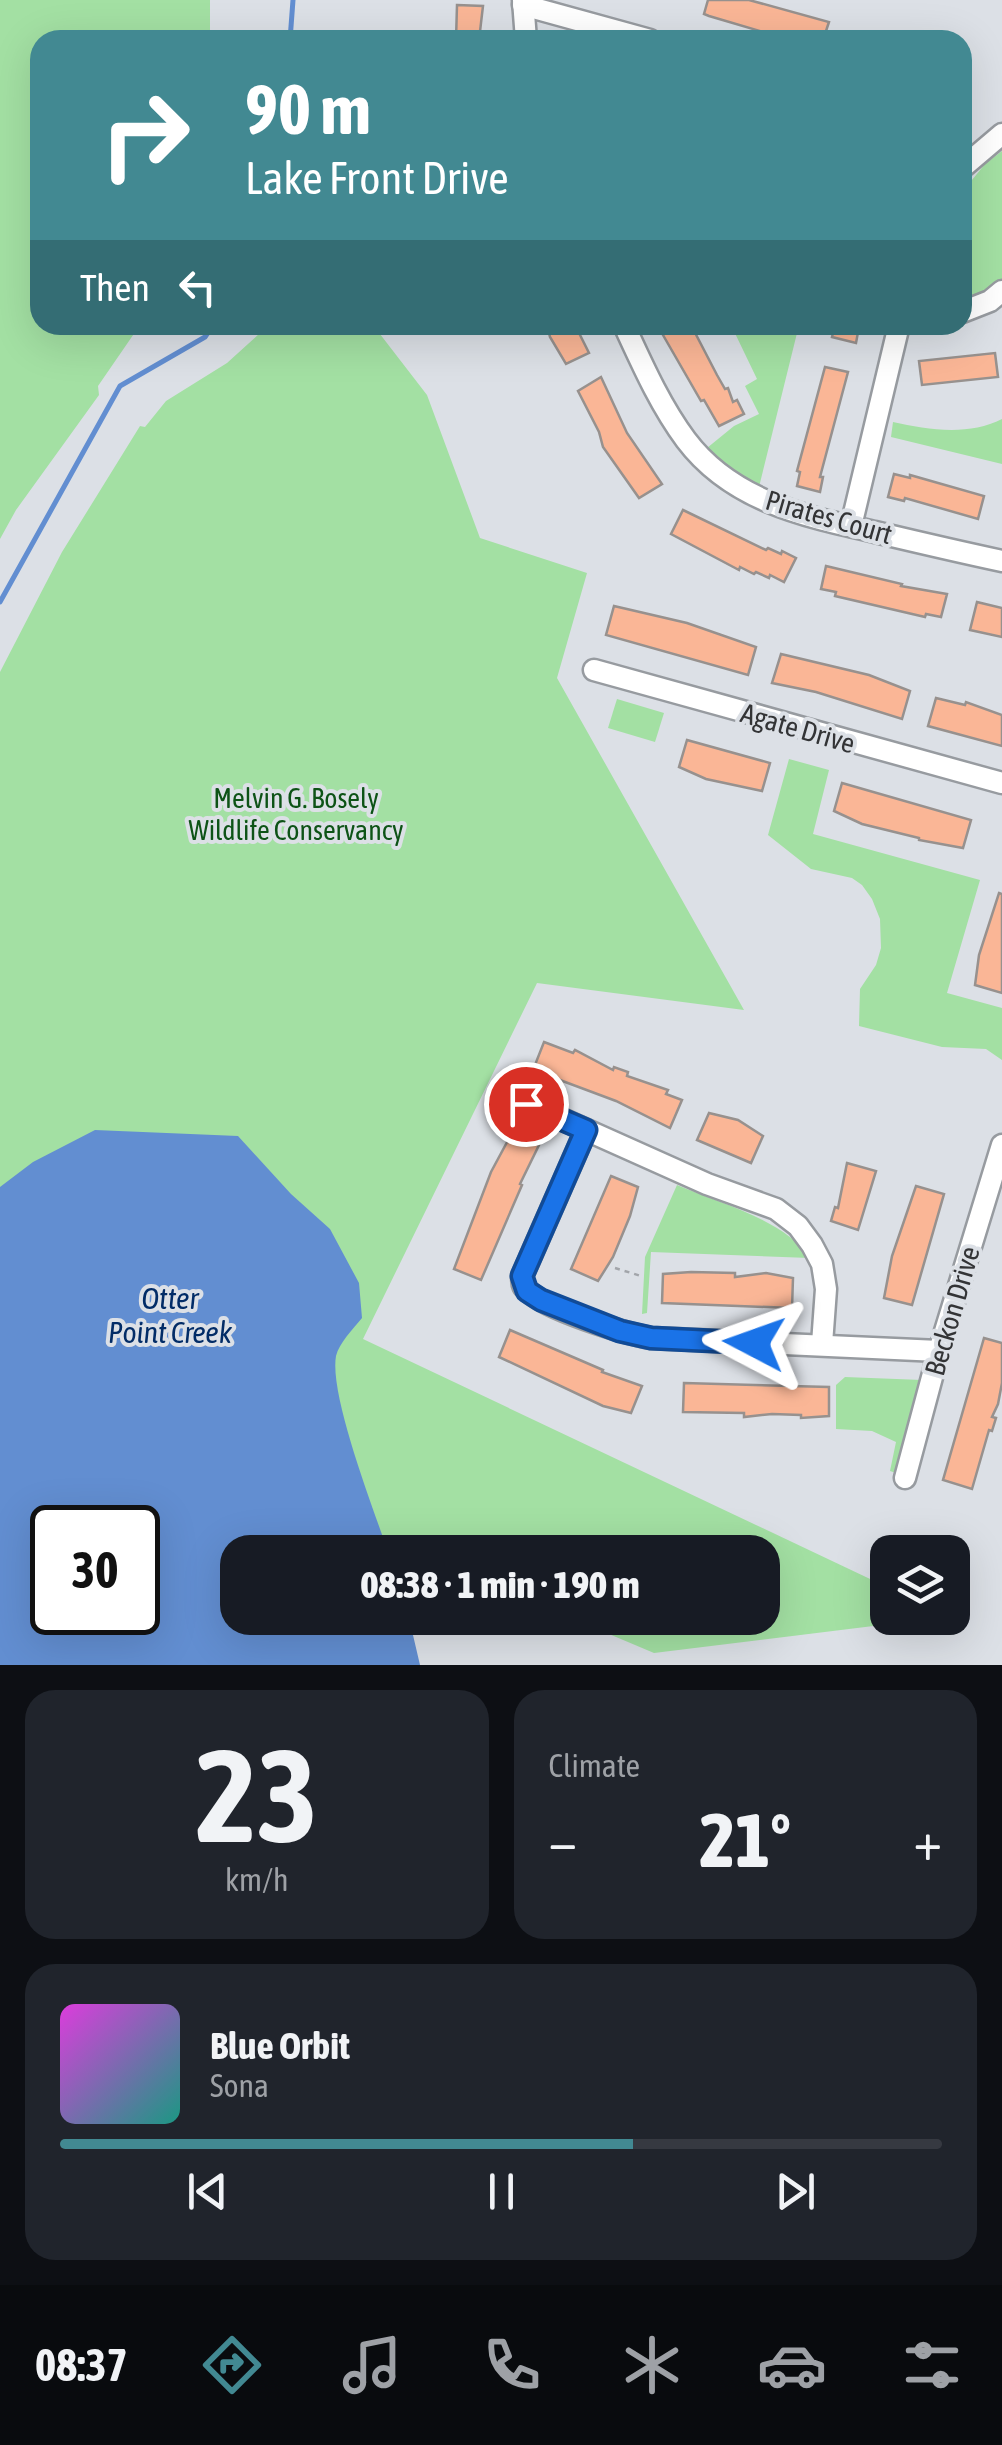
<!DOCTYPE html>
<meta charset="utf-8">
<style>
:root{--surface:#171b24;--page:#20242c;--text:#f1f3f6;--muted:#9ea1a6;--line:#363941;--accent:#428992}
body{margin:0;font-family:"Asap Condensed",sans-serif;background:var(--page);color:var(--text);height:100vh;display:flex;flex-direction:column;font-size:38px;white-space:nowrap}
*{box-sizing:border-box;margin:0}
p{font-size:32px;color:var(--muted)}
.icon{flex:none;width:55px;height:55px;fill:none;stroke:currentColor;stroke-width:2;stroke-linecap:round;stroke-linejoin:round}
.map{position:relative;height:1665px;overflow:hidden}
.drawer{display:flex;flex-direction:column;gap:25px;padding:25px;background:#0d0f14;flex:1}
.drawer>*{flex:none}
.hud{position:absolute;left:30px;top:30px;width:942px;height:305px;border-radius:30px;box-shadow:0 10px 40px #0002;background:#428992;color:#fff;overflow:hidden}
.tools{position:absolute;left:870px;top:1535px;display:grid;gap:20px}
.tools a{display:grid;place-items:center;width:100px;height:100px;border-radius:20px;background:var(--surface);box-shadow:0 10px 40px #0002;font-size:50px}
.speed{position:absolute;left:30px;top:1505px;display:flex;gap:20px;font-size:50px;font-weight:700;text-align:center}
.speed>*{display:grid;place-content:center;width:130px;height:130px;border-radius:50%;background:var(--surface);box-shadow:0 10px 40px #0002;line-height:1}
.speed .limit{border:5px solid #111;border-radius:15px;background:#fff;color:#111}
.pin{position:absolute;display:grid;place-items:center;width:85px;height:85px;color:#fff;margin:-42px;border:5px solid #fff;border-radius:50%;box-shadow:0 2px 10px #0007}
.me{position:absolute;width:110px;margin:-55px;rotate:274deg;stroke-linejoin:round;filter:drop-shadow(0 0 8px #0008)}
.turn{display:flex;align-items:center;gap:35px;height:210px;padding:0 50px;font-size:45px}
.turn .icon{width:130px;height:130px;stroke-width:2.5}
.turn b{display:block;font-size:70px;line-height:85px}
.then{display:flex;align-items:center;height:95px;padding:0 50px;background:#0003;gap:20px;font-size:38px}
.big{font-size:75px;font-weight:800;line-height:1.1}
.drawer .card{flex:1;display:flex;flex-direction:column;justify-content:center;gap:15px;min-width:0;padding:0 35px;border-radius:30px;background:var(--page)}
.drawer .dial{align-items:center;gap:0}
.dial b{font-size:130px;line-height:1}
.song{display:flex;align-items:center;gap:30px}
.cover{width:120px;height:120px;border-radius:15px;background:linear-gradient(135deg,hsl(300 70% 55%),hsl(170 70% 35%))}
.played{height:10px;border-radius:5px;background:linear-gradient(90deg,var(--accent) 65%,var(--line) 65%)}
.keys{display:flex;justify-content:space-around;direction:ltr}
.heat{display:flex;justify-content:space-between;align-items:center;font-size:55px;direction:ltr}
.drawer .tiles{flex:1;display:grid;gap:25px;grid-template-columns:1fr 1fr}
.card:last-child{grid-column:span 2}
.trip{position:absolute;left:220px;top:1535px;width:560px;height:100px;border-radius:30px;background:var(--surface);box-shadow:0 10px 40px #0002;font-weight:800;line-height:100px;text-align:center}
.menu{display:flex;height:160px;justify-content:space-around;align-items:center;background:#090b0e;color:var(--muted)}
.menu .icon{width:70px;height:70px}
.menu .on{color:var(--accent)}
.menu b{font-size:45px;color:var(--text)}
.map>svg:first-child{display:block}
</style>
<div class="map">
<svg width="1002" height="1665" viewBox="0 0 1002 1665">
<rect width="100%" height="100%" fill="#dce0e6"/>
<g fill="#a3e0a3" fill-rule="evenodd">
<path d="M 0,0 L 210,0 L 210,40 L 40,40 L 40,325 L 140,325 L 98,386 L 99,395 L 16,510 L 0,539 Z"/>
<path d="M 1002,151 L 1002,284 L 963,306 L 963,191 L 985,164 Z"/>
<path d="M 269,325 L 373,325 L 427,395 L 480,538 L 587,573 L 557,678 L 744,1010 L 537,983 L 363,1339 L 887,1587 L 888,1618 L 938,1618 L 654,1653 L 571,1618 L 762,1618 L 762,1552 L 418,1552 L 409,1549 L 406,1552 L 238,1552 L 238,1618 L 0,1665 L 0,672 L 62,552 L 140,426 L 145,427 L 166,401 L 227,363 ZM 52,1528 L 138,1528 L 138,1612 L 52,1612 Z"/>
<path d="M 731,325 L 799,325 L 759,487 L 734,471 L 707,448 L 734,426 L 759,414 L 745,386 L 757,379 Z"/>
<path d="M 1002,419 L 1002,464 L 891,437 L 893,422 C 928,430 969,436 1002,419 Z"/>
<path d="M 617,699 L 664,713 L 655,742 L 608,728 Z"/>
<path d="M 789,759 L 829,770 L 813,834 L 980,880 L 947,993 L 1002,1008 L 1002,1060 L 986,1049 L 942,1047 L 859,1026 L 860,989 L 876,965 L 881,948 L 880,919 L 872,899 L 862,885 L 852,878 L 811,869 L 768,835 Z"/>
<path d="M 677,1185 C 719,1203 785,1220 810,1258 L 651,1252 L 647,1313 L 642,1314 L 645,1257 Z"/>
<path d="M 845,1377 L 922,1380 L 896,1473 L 890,1471 L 896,1442 L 872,1431 L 836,1429 L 836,1385 Z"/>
</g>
<path fill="#628ed1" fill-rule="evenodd" d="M 95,1130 L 238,1136 L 291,1194 L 330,1229 L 359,1283 L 362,1318 C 353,1329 339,1343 336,1356 C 329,1395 374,1510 388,1552 L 238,1552 L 238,1618 L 409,1618 L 420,1665 L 0,1665 L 0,1187 L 33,1162 ZM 52,1528 L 138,1528 L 138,1612 L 52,1612 Z"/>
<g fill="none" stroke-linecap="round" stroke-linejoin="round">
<g stroke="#628ed1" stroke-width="5">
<path d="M 290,40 L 293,0"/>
<path d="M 0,602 L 120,386 L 205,337 L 213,325"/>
</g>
</g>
<g fill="#fab696" stroke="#97918e" stroke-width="2.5">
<path d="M 708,0 L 749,0 L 829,22 L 823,40 L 790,40 L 709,16 L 704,14 Z"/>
<path d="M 457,5 L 483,6 L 479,40 L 456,40 Z"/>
<path d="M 547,325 L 575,325 L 589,353 L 566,364 L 550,337 Z"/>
<path d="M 673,325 L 691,325 L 717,375 L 725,389 L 728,388 L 733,402 L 737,400 L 744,414 L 719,426 L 704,400 L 701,401 L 663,335 Z"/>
<path d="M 835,325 L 859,327 L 856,343 L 832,337 Z"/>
<path d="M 995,353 L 998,377 L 922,385 L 919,361 Z"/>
<path d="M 825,367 L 848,372 L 820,477 L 823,477 L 820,492 L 797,486 L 800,472 L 797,471 Z"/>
<path d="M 601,377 L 627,433 L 662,484 L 639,498 L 603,447 L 599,432 L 578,391 Z"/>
<path d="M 894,474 L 910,478 L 910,475 L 984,496 L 978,519 L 905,498 L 904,501 L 888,497 Z"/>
<path d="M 683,510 L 766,550 L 768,548 L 781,554 L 782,551 L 796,558 L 784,582 L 770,575 L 769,578 L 756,572 L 754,574 L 740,567 L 739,570 L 671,534 Z"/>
<path d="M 826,566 L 902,584 L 901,586 L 947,594 L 941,617 L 926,614 L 925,617 L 835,596 L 836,592 L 821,589 Z"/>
<path d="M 977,602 L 1002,608 L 1002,637 L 970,630 Z"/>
<path d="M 614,606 L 687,623 L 756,647 L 748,675 L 606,635 Z"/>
<path d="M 781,654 L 869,675 L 910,691 L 902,719 L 816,692 L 772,683 Z"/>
<path d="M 936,698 L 965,705 L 966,702 L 1002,715 L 1002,746 L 928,726 Z"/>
<path d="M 687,740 L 770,763 L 762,791 L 706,779 L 679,767 Z"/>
<path d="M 842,783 L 971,820 L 963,848 L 919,840 L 919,838 L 862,824 L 834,811 Z"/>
<path d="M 999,893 L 1002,894 L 1002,993 L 975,985 L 979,955 Z"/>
<path d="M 544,1042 L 573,1053 L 575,1050 L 613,1070 L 614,1067 L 628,1072 L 627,1076 L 668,1090 L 666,1094 L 682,1100 L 670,1128 L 616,1101 L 533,1070 Z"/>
<path d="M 709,1113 L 738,1120 L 763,1136 L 751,1163 L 697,1140 Z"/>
<path d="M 512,1133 L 539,1145 L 520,1184 L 522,1185 L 481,1280 L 454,1269 L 491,1172 Z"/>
<path d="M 847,1163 L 876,1171 L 858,1230 L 831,1221 L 835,1207 L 838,1208 Z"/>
<path d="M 611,1176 L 638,1187 L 630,1216 L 613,1257 L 598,1281 L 571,1269 Z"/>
<path d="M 916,1186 L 944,1194 L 912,1305 L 884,1298 L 892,1256 Z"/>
<path d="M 691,1272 L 735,1273 L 735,1277 L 766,1273 L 793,1278 L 792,1308 L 662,1303 L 663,1274 Z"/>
<path d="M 510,1330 L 603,1370 L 602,1372 L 642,1386 L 631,1413 L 603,1406 L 499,1357 Z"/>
<path d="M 984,1338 L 1002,1343 L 1002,1383 L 998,1404 L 992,1417 L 996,1418 L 992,1431 L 989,1430 L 972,1489 L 943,1480 Z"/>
<path d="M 684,1383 L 829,1387 L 829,1416 L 801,1418 L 801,1415 L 772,1414 L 744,1417 L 744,1413 L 683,1412 Z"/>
</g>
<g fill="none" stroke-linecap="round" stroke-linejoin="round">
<g stroke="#979ba0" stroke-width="25">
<g id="minor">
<path d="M 523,0 L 526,40"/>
<path d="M 523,5 L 650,40"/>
<path d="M 962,168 L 1002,134"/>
<path d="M 962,312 L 990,301 L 1002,291"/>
<path d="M 624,325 C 642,364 660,405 686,440 C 732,501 804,516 875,532 C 917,542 960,552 1002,561"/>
<path d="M 851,526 L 899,325"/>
<path d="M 594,670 L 1002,783"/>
<path d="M 526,1103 L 707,1184 L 776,1209 L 798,1226 L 812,1245 L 822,1264 L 826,1289 L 822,1344"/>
<path d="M 586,1130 L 522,1276 C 523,1285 521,1285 528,1291 C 548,1310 623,1333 651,1338 L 939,1351"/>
<path d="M 905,1478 L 939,1351 L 1002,1145"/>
</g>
</g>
<path stroke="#a2a5aa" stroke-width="2.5" stroke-dasharray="5 5" stroke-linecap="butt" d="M 615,1268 L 641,1276"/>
<use href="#minor" stroke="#fff" stroke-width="20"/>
</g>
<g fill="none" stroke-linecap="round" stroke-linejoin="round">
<g stroke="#114b97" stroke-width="25">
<path id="route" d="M 526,1104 L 586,1130 L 522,1276 L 527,1291 L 541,1300 L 620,1331 L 651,1338 L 754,1343"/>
</g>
<use href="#route" stroke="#1a73e8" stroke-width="18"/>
</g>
<g text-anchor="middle" stroke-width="8" stroke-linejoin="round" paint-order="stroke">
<g font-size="28" fill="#333436" stroke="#dce0e6">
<text transform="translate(829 517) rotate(16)" y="10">Pirates Court</text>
<text transform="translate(798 728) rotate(16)" y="10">Agate Drive</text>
<text transform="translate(952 1311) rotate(-74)" y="10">Beckon Drive</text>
</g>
<g font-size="28" fill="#0d5316" stroke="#dce0e6">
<text x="296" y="808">Melvin G. Bosely<tspan x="296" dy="32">Wildlife Conservancy</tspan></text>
</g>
<g font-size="30" font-style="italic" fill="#022c67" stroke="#dce0e6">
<text x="170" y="1309">Otter<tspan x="170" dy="34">Point Creek</tspan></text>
</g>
</g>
</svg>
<div class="tools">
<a><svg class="icon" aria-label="layers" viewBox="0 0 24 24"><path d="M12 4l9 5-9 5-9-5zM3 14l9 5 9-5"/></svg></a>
</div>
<div class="speed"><div class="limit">30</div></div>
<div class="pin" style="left:526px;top:1104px;background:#d93025"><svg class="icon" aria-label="arrive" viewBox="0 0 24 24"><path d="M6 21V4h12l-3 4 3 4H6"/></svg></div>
<svg class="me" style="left:754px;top:1343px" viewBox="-20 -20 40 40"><path d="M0-17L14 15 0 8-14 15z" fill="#1a73e8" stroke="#fff" stroke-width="4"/></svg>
<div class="trip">08:38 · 1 min · 190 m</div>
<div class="hud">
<div class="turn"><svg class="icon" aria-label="right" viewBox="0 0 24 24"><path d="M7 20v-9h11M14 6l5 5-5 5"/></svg><div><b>90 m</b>Lake Front Drive</div></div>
<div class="then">Then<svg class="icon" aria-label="left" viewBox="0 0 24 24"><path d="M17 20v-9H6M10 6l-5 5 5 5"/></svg></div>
</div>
</div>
<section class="drawer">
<div class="tiles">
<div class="card dial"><b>23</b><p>km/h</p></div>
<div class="card"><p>Climate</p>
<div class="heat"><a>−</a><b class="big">21°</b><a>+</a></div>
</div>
<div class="card">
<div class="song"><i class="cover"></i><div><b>Blue Orbit</b><p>Sona</p></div></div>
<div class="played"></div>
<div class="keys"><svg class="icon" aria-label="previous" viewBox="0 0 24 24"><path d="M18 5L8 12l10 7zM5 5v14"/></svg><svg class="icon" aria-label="pause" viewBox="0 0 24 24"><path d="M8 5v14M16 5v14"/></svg><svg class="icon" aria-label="next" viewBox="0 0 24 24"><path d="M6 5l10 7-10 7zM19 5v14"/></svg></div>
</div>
</div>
</section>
<nav class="menu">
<b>08:37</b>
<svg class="icon on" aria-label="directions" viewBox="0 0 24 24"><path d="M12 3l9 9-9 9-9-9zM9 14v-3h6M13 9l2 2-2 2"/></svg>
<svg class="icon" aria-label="music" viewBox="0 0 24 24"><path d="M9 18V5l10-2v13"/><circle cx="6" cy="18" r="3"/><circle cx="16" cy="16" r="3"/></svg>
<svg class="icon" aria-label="phone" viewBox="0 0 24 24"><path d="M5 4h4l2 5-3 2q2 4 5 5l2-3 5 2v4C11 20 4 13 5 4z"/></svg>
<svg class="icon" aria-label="climate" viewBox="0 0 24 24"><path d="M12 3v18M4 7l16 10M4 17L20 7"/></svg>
<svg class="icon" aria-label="car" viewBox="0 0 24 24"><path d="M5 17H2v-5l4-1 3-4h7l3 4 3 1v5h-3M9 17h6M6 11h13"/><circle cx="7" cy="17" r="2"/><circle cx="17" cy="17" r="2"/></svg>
<svg class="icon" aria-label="filters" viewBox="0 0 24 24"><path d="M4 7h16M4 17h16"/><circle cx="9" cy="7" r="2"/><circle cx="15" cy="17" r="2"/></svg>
</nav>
